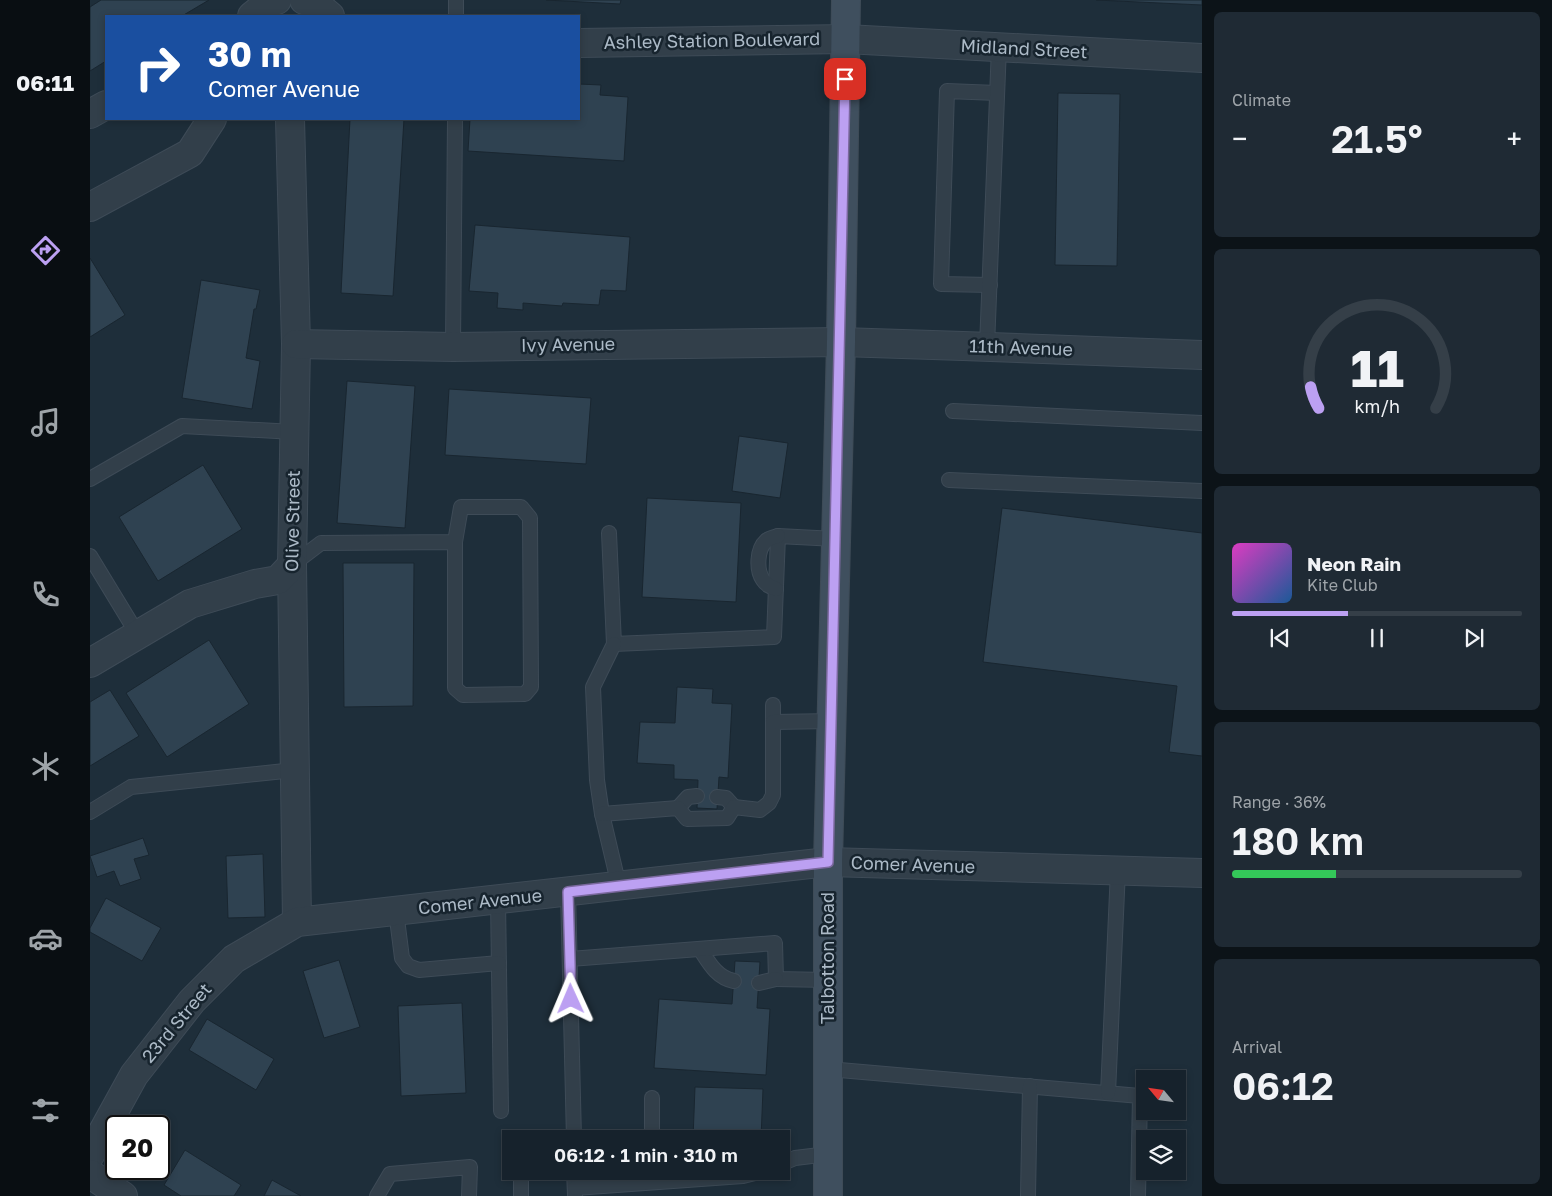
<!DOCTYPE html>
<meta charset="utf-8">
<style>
:root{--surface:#16222c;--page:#1f2a34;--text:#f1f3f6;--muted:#9ea4a9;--line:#353f48;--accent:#bca0f2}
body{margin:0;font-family:"Golos Text",sans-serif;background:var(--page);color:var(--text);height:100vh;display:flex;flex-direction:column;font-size:19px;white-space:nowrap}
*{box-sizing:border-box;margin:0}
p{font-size:16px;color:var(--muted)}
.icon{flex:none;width:28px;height:28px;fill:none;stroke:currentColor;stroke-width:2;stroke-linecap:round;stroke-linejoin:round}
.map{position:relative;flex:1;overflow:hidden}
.details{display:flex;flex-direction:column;gap:12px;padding:12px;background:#0c1318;width:350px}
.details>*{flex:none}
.top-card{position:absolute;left:15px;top:15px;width:475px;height:105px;border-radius:0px;box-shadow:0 2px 8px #0003,0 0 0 1px var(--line);background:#1a4fa0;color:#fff;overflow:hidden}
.needle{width:32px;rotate:299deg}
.fabs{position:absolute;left:1046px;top:1070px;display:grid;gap:10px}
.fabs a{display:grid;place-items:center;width:50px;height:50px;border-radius:0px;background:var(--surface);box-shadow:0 2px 8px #0003,0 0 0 1px var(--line);font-size:25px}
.speed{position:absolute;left:15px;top:1115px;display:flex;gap:10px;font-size:25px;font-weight:700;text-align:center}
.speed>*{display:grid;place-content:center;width:65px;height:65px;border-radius:50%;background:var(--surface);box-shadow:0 2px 8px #0003,0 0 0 1px var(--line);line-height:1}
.speed .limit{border:2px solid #111;border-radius:8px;background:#fff;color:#111}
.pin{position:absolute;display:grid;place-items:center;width:42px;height:42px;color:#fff;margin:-21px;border-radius:10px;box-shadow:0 2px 8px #0006}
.me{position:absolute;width:55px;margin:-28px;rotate:359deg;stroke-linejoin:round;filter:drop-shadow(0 0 4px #0008)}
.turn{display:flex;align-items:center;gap:18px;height:105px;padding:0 20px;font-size:22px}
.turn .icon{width:65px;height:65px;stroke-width:2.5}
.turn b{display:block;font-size:35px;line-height:42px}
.big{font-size:38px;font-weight:600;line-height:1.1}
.details .card{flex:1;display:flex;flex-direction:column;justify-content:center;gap:8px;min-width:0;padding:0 18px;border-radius:8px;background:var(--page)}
.details .dial{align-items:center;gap:0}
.dial svg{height:130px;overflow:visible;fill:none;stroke:var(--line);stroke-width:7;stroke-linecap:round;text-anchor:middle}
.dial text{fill:var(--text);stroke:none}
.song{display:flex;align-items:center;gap:15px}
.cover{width:60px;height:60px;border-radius:8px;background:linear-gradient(135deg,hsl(310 70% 55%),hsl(210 70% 35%))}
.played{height:5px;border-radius:2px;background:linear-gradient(90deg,var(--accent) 40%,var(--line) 40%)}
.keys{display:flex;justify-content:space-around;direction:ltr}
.heat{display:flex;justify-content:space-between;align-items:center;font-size:28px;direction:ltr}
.charge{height:8px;border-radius:4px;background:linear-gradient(90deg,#34c759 36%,var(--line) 0)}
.trip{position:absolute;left:412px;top:1130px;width:288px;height:50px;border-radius:0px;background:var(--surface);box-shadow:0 2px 8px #0003,0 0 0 1px var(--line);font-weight:600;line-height:50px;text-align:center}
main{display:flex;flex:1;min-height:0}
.menu{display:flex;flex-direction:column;width:90px;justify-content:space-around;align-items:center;background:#090e12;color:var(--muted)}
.menu .icon{width:35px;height:35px}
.menu .selected{color:var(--accent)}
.menu b{font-size:22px;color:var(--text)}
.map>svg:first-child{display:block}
</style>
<main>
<nav class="menu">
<b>06:11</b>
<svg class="icon selected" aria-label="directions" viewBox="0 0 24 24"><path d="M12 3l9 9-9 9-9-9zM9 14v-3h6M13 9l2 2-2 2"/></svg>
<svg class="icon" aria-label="music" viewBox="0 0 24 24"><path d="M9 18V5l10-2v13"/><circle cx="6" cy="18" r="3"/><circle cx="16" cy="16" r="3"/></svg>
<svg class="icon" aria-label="phone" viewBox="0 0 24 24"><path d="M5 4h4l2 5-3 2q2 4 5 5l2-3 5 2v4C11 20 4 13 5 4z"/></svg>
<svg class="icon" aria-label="climate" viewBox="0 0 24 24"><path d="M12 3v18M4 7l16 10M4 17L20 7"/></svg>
<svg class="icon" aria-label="car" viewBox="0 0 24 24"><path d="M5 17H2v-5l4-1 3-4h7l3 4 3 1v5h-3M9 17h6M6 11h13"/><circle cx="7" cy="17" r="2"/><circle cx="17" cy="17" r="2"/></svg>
<svg class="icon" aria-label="filters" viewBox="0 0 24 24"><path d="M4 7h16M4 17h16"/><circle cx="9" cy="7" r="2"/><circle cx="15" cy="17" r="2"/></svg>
</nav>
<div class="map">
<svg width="1112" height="1196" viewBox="0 0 1112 1196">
<rect width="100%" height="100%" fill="#1e2e3a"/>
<g fill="#2f4251" stroke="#192630">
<path d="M 11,0 L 119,0 L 92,16 L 16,16 L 16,61 L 0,71 L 0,7 Z"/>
<path d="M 456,0 L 531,0 L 530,4 Z"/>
<path d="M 1006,0 L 1112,0 L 1112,5 Z"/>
<path d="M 489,84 L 511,85 L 510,95 L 538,97 L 534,161 L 378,151 L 380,119 L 489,119 Z"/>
<path d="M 968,93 L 1030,94 L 1027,266 L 965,265 Z"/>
<path d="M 260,119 L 314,119 L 303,296 L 251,293 Z"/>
<path d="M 385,225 L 540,237 L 536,291 L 511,290 L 509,305 L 473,303 L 472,306 L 433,303 L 433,310 L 407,308 L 408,293 L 379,291 Z"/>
<path d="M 0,258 L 35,315 L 0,337 Z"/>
<path d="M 111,280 L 170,290 L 166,309 L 164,309 L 156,358 L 170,361 L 162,409 L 92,398 Z"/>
<path d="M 257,381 L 325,386 L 315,528 L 247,523 Z"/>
<path d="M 359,389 L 501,398 L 496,464 L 355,455 Z"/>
<path d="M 649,436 L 698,443 L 690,498 L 642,491 Z"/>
<path d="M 113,465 L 152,529 L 68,581 L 29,517 Z"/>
<path d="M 557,498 L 651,503 L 646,602 L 552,597 Z"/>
<path d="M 912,508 L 1112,533 L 1112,756 L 1079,752 L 1087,686 L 893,662 Z"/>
<path d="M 253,563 L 324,563 L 323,706 L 254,707 Z"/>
<path d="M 119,640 L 159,704 L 77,757 L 36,693 Z"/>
<path d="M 587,687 L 623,689 L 622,703 L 642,704 L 638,778 L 629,777 L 627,809 L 607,808 L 608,780 L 584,779 L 584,765 L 547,763 L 550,722 L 585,723 Z"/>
<path d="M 20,690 L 49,736 L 0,766 L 0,702 Z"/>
<path d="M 53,838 L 59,855 L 44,859 L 51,879 L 30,886 L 24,871 L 7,877 L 0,856 Z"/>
<path d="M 173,854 L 175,917 L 138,918 L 136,856 Z"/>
<path d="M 16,898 L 71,928 L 52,961 L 0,932 L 0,928 Z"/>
<path d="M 249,960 L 270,1027 L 234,1038 L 213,971 Z"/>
<path d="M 645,961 L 670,962 L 667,1008 L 680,1009 L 676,1075 L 564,1068 L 569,999 L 642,1004 Z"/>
<path d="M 372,1003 L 376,1093 L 311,1096 L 308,1006 Z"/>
<path d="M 117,1019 L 184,1059 L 166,1090 L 99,1050 Z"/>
<path d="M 605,1087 L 673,1089 L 671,1139 L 603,1139 Z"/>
<path d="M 95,1150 L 151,1185 L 144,1196 L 91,1196 L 74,1185 Z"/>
<path d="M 182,1180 L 211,1196 L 174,1196 Z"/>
</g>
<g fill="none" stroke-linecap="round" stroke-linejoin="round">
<g stroke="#3e4b57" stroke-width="16">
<g id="service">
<path d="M 366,16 L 366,0"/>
<path d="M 900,285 L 851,284 L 857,91 L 907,93"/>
<path d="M 897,346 L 909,47"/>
<path d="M 363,347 L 365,119"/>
<path d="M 863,411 L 1112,423"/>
<path d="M 0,479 L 92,426 L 204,432"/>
<path d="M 859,480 L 1112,491"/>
<path d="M 519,533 L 524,644 L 684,637 L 688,536 L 746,539"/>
<path d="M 0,556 L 48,635"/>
<path d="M 202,565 L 231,543 L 365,542 L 365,688 L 373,695 L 435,694 L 441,687 L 440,518 L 431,507 L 371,507 L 365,542"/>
<path d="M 686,589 C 681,587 676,585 673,580 C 666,570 667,549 676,541 C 679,538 684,537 688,536"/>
<path d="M 524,644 L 503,687 L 507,780 L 512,814 L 529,886"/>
<path d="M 683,705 L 683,722"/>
<path d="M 627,797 L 636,798 L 644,807"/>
<path d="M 588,808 L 598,797 L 607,796"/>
<path d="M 0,812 L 41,787 L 204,770"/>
<path d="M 512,814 L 588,808 L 597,819 L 637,818 L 644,807 L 670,810 L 679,803 L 683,795 L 683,722 L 742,721"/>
<path d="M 478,892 L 484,1139"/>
<path d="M 408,900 L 411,1111"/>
<path d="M 306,911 L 312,958 L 318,966 L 329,970 L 409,963"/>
<path d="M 610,949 C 619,963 627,978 644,981"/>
<path d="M 480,959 L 685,943 L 686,979 L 738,980"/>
<path d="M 669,983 L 686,979"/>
<path d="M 738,1069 L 1050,1096 L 1048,1196"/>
<path d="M 1018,1093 L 1028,870"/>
<path d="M 562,1098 L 562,1139"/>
<path d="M 691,1164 L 705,1158 L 738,1154"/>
<path d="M 484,1171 L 485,1195"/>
<path d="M 485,1188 L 653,1176 L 673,1171"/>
<path d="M 287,1196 L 300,1174 L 380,1167 L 379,1196"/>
<path d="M 431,1196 L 431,1171"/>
<path d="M 938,1196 L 940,1086"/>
</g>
</g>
<g stroke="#3e4b57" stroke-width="30">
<g id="minor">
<path d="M 214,0 L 226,4 L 240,16"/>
<path d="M 162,16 L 178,3 L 187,0"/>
<path d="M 489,43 L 756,39 L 1112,58"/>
<path d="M 0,114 L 16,105"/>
<path d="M 200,119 L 206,344 L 202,565 L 207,922"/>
<path d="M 0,207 L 100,153 L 122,119"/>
<path d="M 206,344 L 363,347 L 751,342 L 873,346 L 1112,355"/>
<path d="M 0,663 L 100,604 L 165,584 L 188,580 L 202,565"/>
<path d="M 0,1155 L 44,1075 L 102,1001 L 144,959 L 207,922 L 738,862 L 1112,873"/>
<path d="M 0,1174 L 33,1196"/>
</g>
</g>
<g stroke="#3e4b57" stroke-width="30">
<path id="secondary" d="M 738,1196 L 738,862 L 751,342 L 756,0"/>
</g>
<use href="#service" stroke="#323f4a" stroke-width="14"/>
<use href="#minor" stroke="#323f4a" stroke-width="28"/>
<use href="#secondary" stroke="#3f4f5e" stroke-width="28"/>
</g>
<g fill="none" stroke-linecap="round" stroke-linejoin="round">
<g stroke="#7a689d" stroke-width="12">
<path id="route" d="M 481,999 L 478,892 L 738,862 L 755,79"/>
</g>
<use href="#route" stroke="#bca0f2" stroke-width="9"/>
</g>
<g text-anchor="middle" stroke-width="5" stroke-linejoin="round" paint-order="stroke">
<g font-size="18" fill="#acbac7" stroke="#17242e">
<text transform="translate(622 41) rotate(-1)" y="6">Ashley Station Boulevard</text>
<text transform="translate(934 49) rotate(3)" y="6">Midland Street</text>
<text transform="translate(478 345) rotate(-1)" y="6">Ivy Avenue</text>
<text transform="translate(931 348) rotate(2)" y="6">11th Avenue</text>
<text transform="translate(203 521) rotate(-89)" y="6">Olive Street</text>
<text transform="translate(823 865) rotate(2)" y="6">Comer Avenue</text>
<text transform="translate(390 902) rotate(-6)" y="6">Comer Avenue</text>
<text transform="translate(738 958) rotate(-90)" y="6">Talbotton Road</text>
<text transform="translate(87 1023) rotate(-50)" y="6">23rd Street</text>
</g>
</g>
</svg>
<div class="fabs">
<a><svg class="needle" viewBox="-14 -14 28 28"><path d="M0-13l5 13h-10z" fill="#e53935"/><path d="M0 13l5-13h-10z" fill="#9ea4a9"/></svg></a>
<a><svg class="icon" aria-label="layers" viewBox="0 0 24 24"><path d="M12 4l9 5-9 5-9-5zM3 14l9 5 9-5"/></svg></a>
</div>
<div class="speed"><div class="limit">20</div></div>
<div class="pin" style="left:755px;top:79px;background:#d93025"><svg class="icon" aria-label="arrive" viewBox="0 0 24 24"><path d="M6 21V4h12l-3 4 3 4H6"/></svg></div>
<svg class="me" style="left:481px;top:999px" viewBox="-20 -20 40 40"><path d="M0-17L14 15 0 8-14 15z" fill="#bca0f2" stroke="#fff" stroke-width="4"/></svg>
<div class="trip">06:12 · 1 min · 310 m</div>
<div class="top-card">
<div class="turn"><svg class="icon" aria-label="right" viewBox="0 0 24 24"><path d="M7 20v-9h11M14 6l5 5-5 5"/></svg><div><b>30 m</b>Comer Avenue</div></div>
</div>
</div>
<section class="details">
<div class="card"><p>Climate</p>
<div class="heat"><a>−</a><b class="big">21.5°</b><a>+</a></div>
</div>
<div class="card dial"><svg viewBox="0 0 100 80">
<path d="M14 69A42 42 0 1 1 86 69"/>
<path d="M14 69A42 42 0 0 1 9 56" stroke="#bca0f2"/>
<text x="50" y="56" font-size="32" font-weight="700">11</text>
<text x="50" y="72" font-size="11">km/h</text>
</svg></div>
<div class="card">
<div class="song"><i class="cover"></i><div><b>Neon Rain</b><p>Kite Club</p></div></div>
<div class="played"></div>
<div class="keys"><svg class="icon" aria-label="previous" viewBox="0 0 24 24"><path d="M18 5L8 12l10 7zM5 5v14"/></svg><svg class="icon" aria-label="pause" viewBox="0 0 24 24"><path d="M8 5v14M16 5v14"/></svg><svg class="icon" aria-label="next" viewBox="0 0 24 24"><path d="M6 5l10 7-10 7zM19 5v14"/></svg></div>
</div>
<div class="card"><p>Range · 36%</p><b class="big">180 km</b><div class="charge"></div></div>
<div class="card"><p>Arrival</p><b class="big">06:12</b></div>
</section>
</main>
